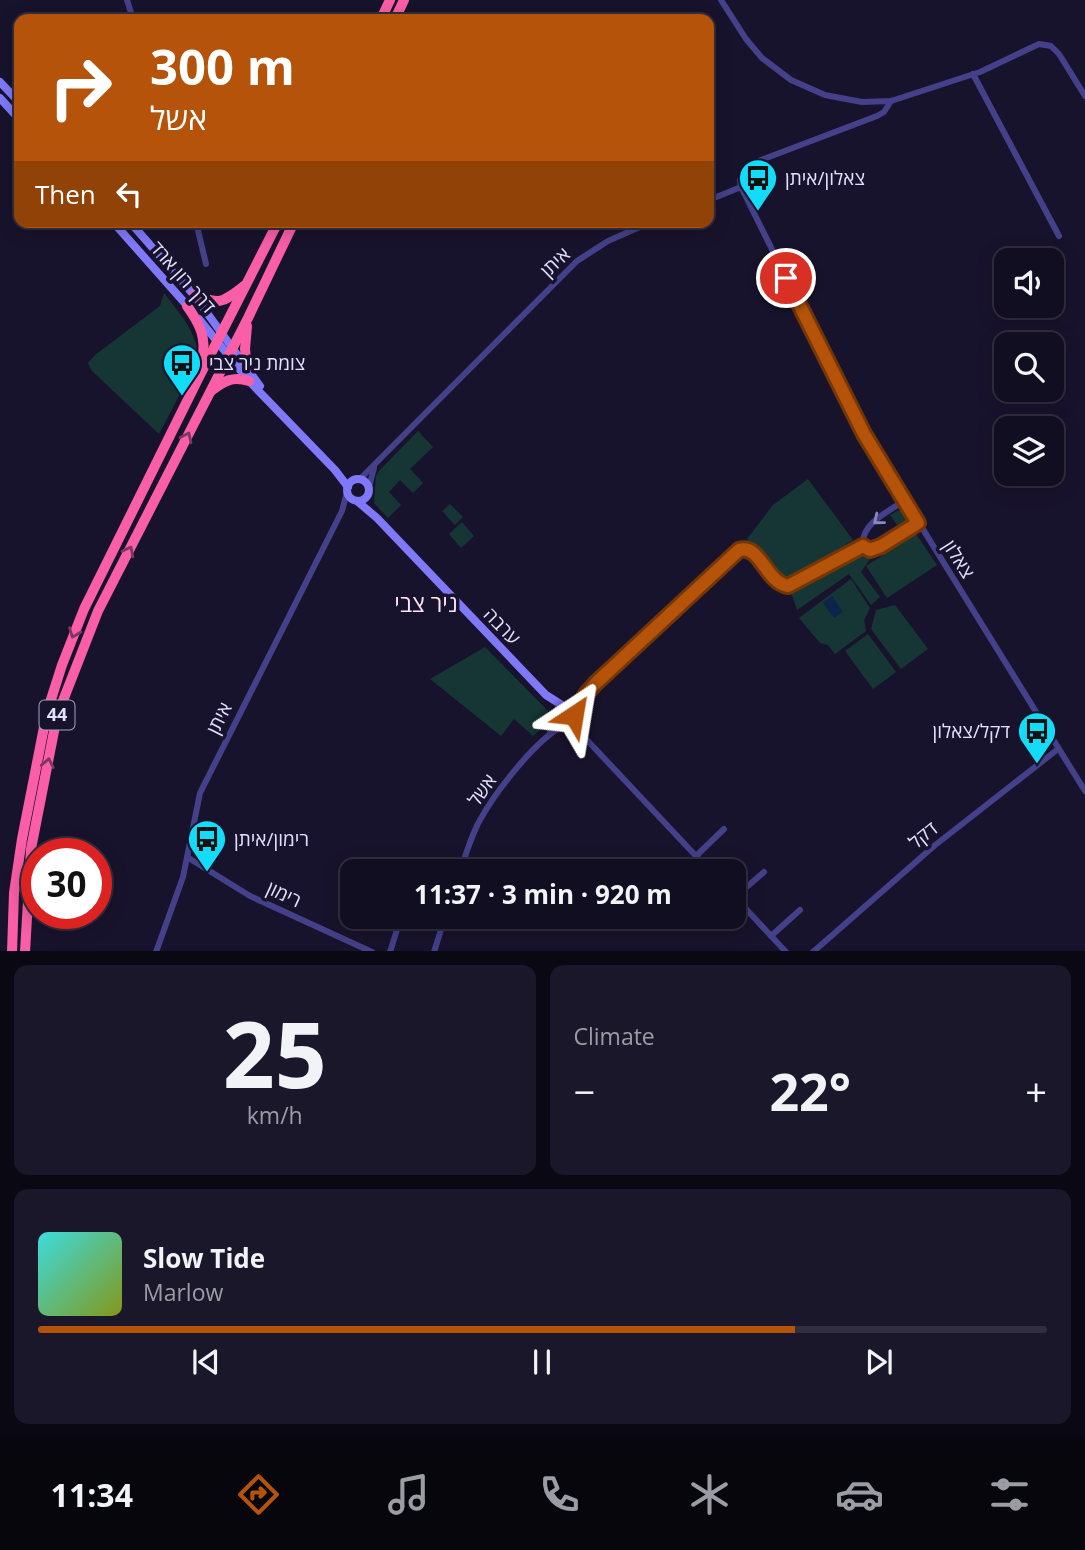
<!DOCTYPE html>
<meta charset="utf-8">
<style>
:root{--surface:#120e21;--page:#1b172a;--text:#f1f3f6;--muted:#9c9ca5;--line:#312e3f;--accent:#b45309}
body{margin:0;font-family:"Open Sans","Noto Sans Hebrew",sans-serif;background:var(--page);color:var(--text);height:100vh;display:flex;flex-direction:column;font-size:26px;white-space:nowrap}
*{box-sizing:border-box;margin:0}
p{font-size:23px;color:var(--muted)}
.icon{flex:none;width:38px;height:38px;fill:none;stroke:currentColor;stroke-width:2;stroke-linecap:round;stroke-linejoin:round}
.map{position:relative;height:951px;overflow:hidden}
.side{display:flex;flex-direction:column;gap:14px;padding:14px;background:#0a0812;flex:1}
.side>*{flex:none}
.top-card{position:absolute;left:14px;top:14px;width:700px;height:214px;border-radius:14px;box-shadow:0 4px 18px #0003,0 0 0 2px var(--line);background:#b45309;color:#fff;overflow:hidden}
.fabs{position:absolute;left:994px;top:248px;display:grid;gap:14px}
.fabs a{display:grid;place-items:center;width:70px;height:70px;border-radius:14px;background:var(--surface);box-shadow:0 4px 18px #0003,0 0 0 2px var(--line);font-size:35px}
.speed{position:absolute;left:21px;top:838px;display:flex;gap:14px;font-size:35px;font-weight:700;text-align:center}
.speed>*{display:grid;place-content:center;width:91px;height:91px;border-radius:50%;background:var(--surface);box-shadow:0 4px 18px #0003,0 0 0 2px var(--line);line-height:1}
.speed .limit{border:10px solid #d22;background:#fff;color:#111}
.pin{position:absolute;display:grid;place-items:center;width:60px;height:60px;color:#fff;margin:-30px;border:4px solid #fff;border-radius:50%;box-shadow:0 2px 7px #0007}
.me{position:absolute;width:77px;margin:-38px;rotate:33deg;stroke-linejoin:round;filter:drop-shadow(0 0 5px #0008)}
.turn{display:flex;align-items:center;gap:24px;height:147px;padding:0 21px;font-size:32px}
.turn .icon{width:91px;height:91px;stroke-width:2.5}
.turn b{display:block;font-size:49px;line-height:60px}
.then{display:flex;align-items:center;height:66px;padding:0 21px;background:#0003;gap:14px;font-size:26px}
.big{font-size:52px;font-weight:700;line-height:1.1}
.side .card{flex:1;display:flex;flex-direction:column;justify-content:center;gap:10px;min-width:0;padding:0 24px;border-radius:14px;background:var(--page)}
.side .dial{align-items:center;gap:0}
.dial b{font-size:91px;line-height:1}
.song{display:flex;align-items:center;gap:21px}
.cover{width:84px;height:84px;border-radius:10px;background:linear-gradient(135deg,hsl(180 70% 55%),hsl(70 70% 35%))}
.played{height:7px;border-radius:4px;background:linear-gradient(90deg,var(--accent) 75%,var(--line) 75%)}
.keys{display:flex;justify-content:space-around;direction:ltr}
.heat{display:flex;justify-content:space-between;align-items:center;font-size:38px;direction:ltr}
.side .tiles{flex:1;display:grid;gap:14px;grid-template-columns:1fr 1fr}
.card:last-child{grid-column:span 2}
.trip{position:absolute;left:340px;top:859px;width:406px;height:70px;border-radius:14px;background:var(--surface);box-shadow:0 4px 18px #0003,0 0 0 2px var(--line);font-weight:700;line-height:70px;text-align:center}
.menu{display:flex;height:112px;justify-content:space-around;align-items:center;background:#07060d;color:var(--muted)}
.menu .icon{width:49px;height:49px}
.menu .on{color:var(--accent)}
.menu b{font-size:32px;color:var(--text)}
.map>svg:first-child{display:block}
</style>
<div class="map">
<svg width="1085" height="952" viewBox="0 0 1085 952">
<rect width="100%" height="100%" fill="#18132c"/>
<g fill="#163635">
<path d="M 164,293 C 176,309 191,325 196,344 C 200,360 168,417 159,434 L 91,370 L 88,363 L 95,355 L 160,306 Z"/>
<path d="M 418,431 L 433,447 L 410,469 L 423,483 L 413,493 L 400,480 L 389,492 L 401,505 L 388,518 L 374,503 L 376,476 L 379,471 Z"/>
<path d="M 808,479 L 853,540 L 786,582 L 775,575 L 747,539 L 773,505 Z"/>
<path d="M 450,504 L 463,517 L 455,525 L 442,511 Z"/>
<path d="M 901,509 L 910,519 L 908,524 L 900,529 L 890,515 Z"/>
<path d="M 462,522 L 474,536 L 461,548 L 449,534 Z"/>
<path d="M 916,534 L 937,565 L 887,598 L 866,566 Z"/>
<path d="M 860,554 L 872,556 L 861,572 L 880,597 L 871,605 L 849,574 L 797,610 L 791,592 Z"/>
<path d="M 851,579 L 870,608 L 864,620 L 866,631 L 835,654 L 828,645 L 820,643 L 799,618 Z"/>
<path d="M 895,605 L 928,649 L 901,669 L 871,629 L 876,610 Z"/>
<path d="M 868,634 L 896,672 L 873,689 L 845,651 Z"/>
<path d="M 485,647 L 548,711 L 552,720 L 533,736 L 514,719 L 501,736 L 430,679 Z"/>
</g>
<path fill="#0d234a" d="M 832,596 L 843,612 L 834,618 L 823,603 Z"/>
<g fill="none" stroke-linecap="round" stroke-linejoin="round">
<g stroke="#444089" stroke-width="6">
<path d="M 127,0 L 133,19"/>
<path d="M 721,0 L 746,39 L 762,58 L 791,80 L 825,95 L 862,102 L 891,101 L 980,72 L 1039,44 L 1051,46 L 1059,54 L 1085,96"/>
<path d="M 973,74 L 1059,236"/>
<path d="M 741,187 L 864,434 L 1085,791"/>
<path d="M 741,187 L 740,180 L 750,167 L 761,160 L 877,116 L 884,112 L 891,101"/>
<path d="M 709,200 L 741,187"/>
<path d="M 196,222 L 206,264"/>
<path d="M 360,479 L 577,261 L 608,241 L 651,222"/>
<path d="M 369,487 L 374,468"/>
<path d="M 863,546 C 860,524 889,511 904,501"/>
<path d="M 863,546 L 870,550 L 875,549 L 918,524"/>
<path d="M 566,707 L 586,694 L 739,550 L 750,549 L 775,581 L 788,586 L 863,546"/>
<path d="M 574,715 L 583,698"/>
<path d="M 574,718 L 583,734"/>
<path d="M 566,726 L 586,739 L 711,872"/>
<path d="M 550,732 L 555,720"/>
<path d="M 696,856 L 724,829"/>
<path d="M 187,857 L 250,896 L 372,952"/>
<path d="M 460,872 C 466,854 471,836 480,820 C 494,794 536,739 563,726"/>
<path d="M 733,895 L 786,952"/>
<path d="M 735,897 L 764,872"/>
<path d="M 771,936 L 800,910"/>
<path d="M 156,952 L 183,877 L 200,793 L 342,511 L 347,492"/>
<path d="M 390,952 L 401,917"/>
<path d="M 434,952 L 445,917"/>
<path d="M 813,952 L 934,846 L 1058,749"/>
</g>
<g stroke="#7f79fa" stroke-width="8">
<path d="M 0,82 L 19,102"/>
<path d="M 0,98 L 19,119"/>
<path d="M 113,222 L 191,310"/>
<path d="M 130,222 L 194,295 L 260,386"/>
<path d="M 199,319 L 249,381 L 335,470 L 348,487"/>
<circle cx="358" cy="490" r="11"/>
<path d="M 357,501 L 377,518 L 546,695 L 565,707"/>
<circle cx="565" cy="717" r="10"/>
</g>
<g stroke="#f95ea6" stroke-width="10">
<path d="M 381,19 L 390,0"/>
<path d="M 395,19 L 404,0"/>
<path d="M 194,295 C 219,305 223,303 244,286"/>
<path d="M 187,306 C 200,324 207,338 202,361"/>
<path d="M 247,326 L 245,349 L 247,368"/>
<path d="M 211,391 C 224,381 232,376 249,381"/>
<path d="M 12,952 L 14,893 L 22,839 L 47,712 L 62,665 L 84,609 L 199,377 L 278,222"/>
<path d="M 25,952 L 31,849 L 57,716 L 98,611 L 248,318 L 294,222"/>
</g>
</g>
<defs><path id="oneway-chevron" d="M-2-3.5L2.5 0L-2 3.5" fill="none" stroke-width="1.6" stroke-linecap="round" stroke-linejoin="round" transform="scale(1.75)"/></defs>
<g stroke="#7d3563">
<use href="#oneway-chevron" transform="translate(187 437) rotate(-64)"/>
<use href="#oneway-chevron" transform="translate(129 551) rotate(-63)"/>
<use href="#oneway-chevron" transform="translate(74 633) rotate(111)"/>
<use href="#oneway-chevron" transform="translate(48 763) rotate(-79)"/>
</g>
<use stroke="#8c88be" href="#oneway-chevron" transform="translate(878 520) rotate(141)"/>
<g fill="none" stroke-linecap="round" stroke-linejoin="round">
<g stroke="#753606" stroke-width="18">
<path id="route" d="M 574,715 L 586,694 L 596,683 L 739,550 C 761,544 765,582 788,586 L 863,546 L 870,550 L 881,546 L 918,523 L 864,434 L 786,278"/>
</g>
<use href="#route" stroke="#b45309" stroke-width="12"/>
</g>
<defs>
<g id="bus-pin" transform="scale(2.0125)"><path d="M0 17L-7.5 6A9.5 9.5 0 1 1 7.5 6Z" fill="#12dcf7" stroke="#18132c"/><path d="M-5-6H5V4H4V6H2V4H-2V6H-4V4H-5ZM-3.5-4V0h7V-4ZM-3.5 1.2v1.5H-2V1.2ZM2 1.2v1.5H3.5V1.2Z" fill="#111"/></g>
</defs>
<g fill-rule="evenodd">
<use href="#bus-pin" x="758" y="178"/>
<use href="#bus-pin" x="182" y="363"/>
<use href="#bus-pin" x="1037" y="731"/>
<use href="#bus-pin" x="207" y="839"/>
</g>
<g text-anchor="middle" stroke-width="7" stroke-linejoin="round" paint-order="stroke">
<rect fill="#18132c" stroke="#a6a2bf" stroke-width="2" x="39.5" y="700.5" width="35" height="29" rx="5"/>
<g font-size="18" font-weight="bold" fill="#e3dffe">
<text x="57" y="721">44</text>
</g>
<g font-size="19" fill="#e3dffe" stroke="#18132c" text-anchor="start">
<text x="785" y="185">צאלון/איתן</text>
<text x="209" y="370">צומת ניר צבי</text>
<text x="1010" y="738" text-anchor="end">דקל/צאלון</text>
<text x="234" y="846">רימון/איתן</text>
</g>
<g font-size="19" fill="#e3dffe" stroke="#18132c">
<text transform="translate(555 262) rotate(-44)" y="7">איתן</text>
<text transform="translate(183 277) rotate(49)" y="7">דרך רון ארד</text>
<text transform="translate(959 559) rotate(58)" y="7">צאלון</text>
<text transform="translate(502 626) rotate(46)" y="7">ערבה</text>
<text transform="translate(219 718) rotate(-63)" y="7">איתן</text>
<text transform="translate(482 790) rotate(-55)" y="7">אשל</text>
<text transform="translate(923 835) rotate(-39)" y="7">דקל</text>
<text transform="translate(284 894) rotate(25)" y="7">רימון</text>
</g>
<g font-size="23" fill="#fee1f3" stroke="#18132c">
<text x="426" y="612">ניר צבי</text>
</g>
</g>
</svg>
<div class="fabs">
<a><svg class="icon" aria-label="sound" viewBox="0 0 24 24"><path d="M4 9h4l5-4v14l-5-4H4zM17 9q2 3 0 6"/></svg></a>
<a><svg class="icon" aria-label="search" viewBox="0 0 24 24"><circle cx="10" cy="10" r="6"/><path d="M15 15l6 6"/></svg></a>
<a><svg class="icon" aria-label="layers" viewBox="0 0 24 24"><path d="M12 4l9 5-9 5-9-5zM3 14l9 5 9-5"/></svg></a>
</div>
<div class="speed"><div class="limit">30</div></div>
<div class="pin" style="left:786px;top:278px;background:#d93025"><svg class="icon" aria-label="arrive" viewBox="0 0 24 24"><path d="M6 21V4h12l-3 4 3 4H6"/></svg></div>
<svg class="me" style="left:574px;top:715px" viewBox="-20 -20 40 40"><path d="M0-17L14 15 0 8-14 15z" fill="#b45309" stroke="#fff" stroke-width="4"/></svg>
<div class="trip">11:37 · 3 min · 920 m</div>
<div class="top-card">
<div class="turn"><svg class="icon" aria-label="right" viewBox="0 0 24 24"><path d="M7 20v-9h11M14 6l5 5-5 5"/></svg><div><b>300 m</b>אשל</div></div>
<div class="then">Then<svg class="icon" aria-label="left" viewBox="0 0 24 24"><path d="M17 20v-9H6M10 6l-5 5 5 5"/></svg></div>
</div>
</div>
<section class="side">
<div class="tiles">
<div class="card dial"><b>25</b><p>km/h</p></div>
<div class="card"><p>Climate</p>
<div class="heat"><a>−</a><b class="big">22°</b><a>+</a></div>
</div>
<div class="card">
<div class="song"><i class="cover"></i><div><b>Slow Tide</b><p>Marlow</p></div></div>
<div class="played"></div>
<div class="keys"><svg class="icon" aria-label="previous" viewBox="0 0 24 24"><path d="M18 5L8 12l10 7zM5 5v14"/></svg><svg class="icon" aria-label="pause" viewBox="0 0 24 24"><path d="M8 5v14M16 5v14"/></svg><svg class="icon" aria-label="next" viewBox="0 0 24 24"><path d="M6 5l10 7-10 7zM19 5v14"/></svg></div>
</div>
</div>
</section>
<nav class="menu">
<b>11:34</b>
<svg class="icon on" aria-label="directions" viewBox="0 0 24 24"><path d="M12 3l9 9-9 9-9-9zM9 14v-3h6M13 9l2 2-2 2"/></svg>
<svg class="icon" aria-label="music" viewBox="0 0 24 24"><path d="M9 18V5l10-2v13"/><circle cx="6" cy="18" r="3"/><circle cx="16" cy="16" r="3"/></svg>
<svg class="icon" aria-label="phone" viewBox="0 0 24 24"><path d="M5 4h4l2 5-3 2q2 4 5 5l2-3 5 2v4C11 20 4 13 5 4z"/></svg>
<svg class="icon" aria-label="climate" viewBox="0 0 24 24"><path d="M12 3v18M4 7l16 10M4 17L20 7"/></svg>
<svg class="icon" aria-label="car" viewBox="0 0 24 24"><path d="M5 17H2v-5l4-1 3-4h7l3 4 3 1v5h-3M9 17h6M6 11h13"/><circle cx="7" cy="17" r="2"/><circle cx="17" cy="17" r="2"/></svg>
<svg class="icon" aria-label="filters" viewBox="0 0 24 24"><path d="M4 7h16M4 17h16"/><circle cx="9" cy="7" r="2"/><circle cx="15" cy="17" r="2"/></svg>
</nav>
